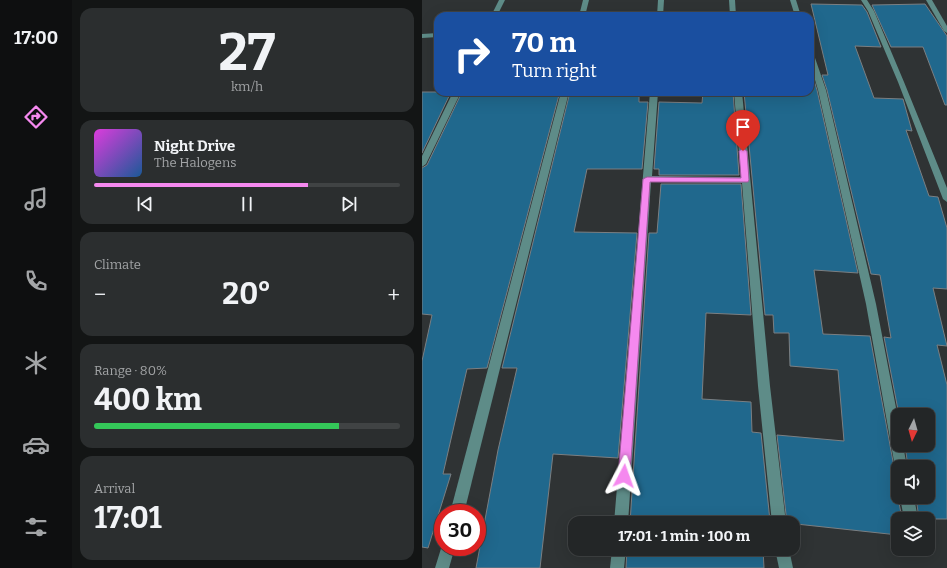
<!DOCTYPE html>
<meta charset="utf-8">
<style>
:root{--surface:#232627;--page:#2b2e2f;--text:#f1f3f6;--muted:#a3a5a7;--line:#404344;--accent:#f589ef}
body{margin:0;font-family:Bitter,serif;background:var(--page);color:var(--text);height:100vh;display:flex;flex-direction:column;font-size:15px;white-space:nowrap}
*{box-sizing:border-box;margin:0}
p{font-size:13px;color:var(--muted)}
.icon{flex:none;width:22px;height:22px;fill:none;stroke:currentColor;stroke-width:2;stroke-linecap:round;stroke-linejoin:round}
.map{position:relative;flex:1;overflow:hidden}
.panel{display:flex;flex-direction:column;gap:8px;padding:8px;background:#131515;width:350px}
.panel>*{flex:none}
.banner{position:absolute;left:12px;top:12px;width:380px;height:84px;border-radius:12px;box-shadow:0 4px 16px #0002,0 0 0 1px var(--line);background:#1a4fa0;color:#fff;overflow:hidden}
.needle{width:26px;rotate:185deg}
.controls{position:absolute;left:469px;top:408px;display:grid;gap:8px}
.controls a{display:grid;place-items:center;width:44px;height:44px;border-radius:8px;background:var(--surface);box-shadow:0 4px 16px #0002,0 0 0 1px var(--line);font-size:20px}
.speed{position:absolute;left:12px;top:504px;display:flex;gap:8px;font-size:20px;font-weight:700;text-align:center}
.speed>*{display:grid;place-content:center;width:52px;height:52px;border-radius:50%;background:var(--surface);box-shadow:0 4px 16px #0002,0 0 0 1px var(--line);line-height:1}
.speed .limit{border:6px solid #d22;background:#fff;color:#111}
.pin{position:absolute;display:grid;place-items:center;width:34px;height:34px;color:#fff;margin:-41px -17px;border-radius:50% 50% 50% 0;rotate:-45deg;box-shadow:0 0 4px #0007}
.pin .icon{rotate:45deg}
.me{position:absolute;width:44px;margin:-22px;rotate:4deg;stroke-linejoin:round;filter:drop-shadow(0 0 3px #0008)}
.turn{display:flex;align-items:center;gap:14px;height:84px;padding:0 12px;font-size:18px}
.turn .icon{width:52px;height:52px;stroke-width:2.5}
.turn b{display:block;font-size:28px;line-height:34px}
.big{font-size:30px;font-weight:700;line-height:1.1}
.panel .card{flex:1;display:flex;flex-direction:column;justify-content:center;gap:6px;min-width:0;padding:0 14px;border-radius:12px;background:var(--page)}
.panel .dial{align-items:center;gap:0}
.dial b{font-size:52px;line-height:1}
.song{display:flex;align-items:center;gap:12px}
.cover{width:48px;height:48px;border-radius:6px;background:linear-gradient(135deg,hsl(300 70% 55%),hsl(210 70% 35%))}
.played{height:4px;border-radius:2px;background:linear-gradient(90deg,var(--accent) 70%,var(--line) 70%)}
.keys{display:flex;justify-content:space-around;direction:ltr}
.heat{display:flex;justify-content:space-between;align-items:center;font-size:22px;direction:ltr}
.charge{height:6px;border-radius:3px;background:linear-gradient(90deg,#34c759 80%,var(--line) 0)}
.trip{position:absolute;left:146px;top:516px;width:232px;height:40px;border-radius:12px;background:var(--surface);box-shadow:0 4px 16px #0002,0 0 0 1px var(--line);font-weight:700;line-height:40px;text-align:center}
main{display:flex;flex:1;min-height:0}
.tabs{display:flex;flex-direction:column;width:72px;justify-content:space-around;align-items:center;background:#0e0f10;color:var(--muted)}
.tabs .icon{width:28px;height:28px}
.tabs .current{color:var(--accent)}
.tabs b{font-size:18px;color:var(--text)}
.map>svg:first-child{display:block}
</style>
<main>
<nav class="tabs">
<b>17:00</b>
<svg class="icon current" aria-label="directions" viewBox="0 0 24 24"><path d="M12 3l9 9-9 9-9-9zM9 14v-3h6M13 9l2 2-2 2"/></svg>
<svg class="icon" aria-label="music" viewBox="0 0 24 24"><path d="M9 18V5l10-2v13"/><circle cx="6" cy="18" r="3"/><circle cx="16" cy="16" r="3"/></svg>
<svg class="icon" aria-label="phone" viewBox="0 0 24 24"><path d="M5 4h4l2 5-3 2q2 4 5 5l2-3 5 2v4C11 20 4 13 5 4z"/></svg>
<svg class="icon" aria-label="climate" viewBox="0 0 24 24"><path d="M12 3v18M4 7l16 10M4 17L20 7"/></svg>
<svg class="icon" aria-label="car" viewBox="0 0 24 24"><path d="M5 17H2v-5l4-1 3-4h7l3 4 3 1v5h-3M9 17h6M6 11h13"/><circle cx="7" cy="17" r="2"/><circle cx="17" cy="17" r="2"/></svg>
<svg class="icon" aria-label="filters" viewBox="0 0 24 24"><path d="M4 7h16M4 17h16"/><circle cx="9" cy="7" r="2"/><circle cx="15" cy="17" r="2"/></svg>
</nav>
<section class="panel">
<div class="card dial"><b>27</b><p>km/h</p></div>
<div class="card">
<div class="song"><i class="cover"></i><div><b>Night Drive</b><p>The Halogens</p></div></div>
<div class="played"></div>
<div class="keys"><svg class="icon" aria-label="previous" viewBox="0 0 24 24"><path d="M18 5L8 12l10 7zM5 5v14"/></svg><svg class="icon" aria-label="pause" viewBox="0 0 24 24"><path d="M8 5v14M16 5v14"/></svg><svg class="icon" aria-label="next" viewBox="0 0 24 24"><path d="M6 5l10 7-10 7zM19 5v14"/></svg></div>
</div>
<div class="card"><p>Climate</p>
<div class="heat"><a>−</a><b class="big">20°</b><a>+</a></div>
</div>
<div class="card"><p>Range · 80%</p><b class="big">400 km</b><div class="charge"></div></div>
<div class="card"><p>Arrival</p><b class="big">17:01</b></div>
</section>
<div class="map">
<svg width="525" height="568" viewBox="0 0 525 568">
<rect width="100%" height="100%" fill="#2f3334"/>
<g fill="#20688d" stroke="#7b7f82">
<path d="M 389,4 L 440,5 L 445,12 L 459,47 L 433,46 L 452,98 L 481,99 L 490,131 L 484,130 L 507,196 L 516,197 L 525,228 L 525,289 L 511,288 L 525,346 L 515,345 L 525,385 L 525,519 L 497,519 L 494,497 L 506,497 L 506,467 L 486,467 L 483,445 L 506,445 L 506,415 L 477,415 L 462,337 L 469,338 L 458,275 L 449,274 L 405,90 L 400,75 L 406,75 Z"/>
<path d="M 503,4 L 525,36 L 525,105 L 523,105 L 501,47 L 469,47 L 450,5 Z"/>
<path d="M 388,74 L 390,74 L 395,90 L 436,273 L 392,270 L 401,334 L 448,336 L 472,467 L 476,473 L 476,497 L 480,519 L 476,519 L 476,535 L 365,523 L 355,435 L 422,441 L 416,370 L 368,366 L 367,333 L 352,333 L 351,315 L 343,315 L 322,92 L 388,92 Z"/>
<path d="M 0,92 L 29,92 L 0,153 Z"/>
<path d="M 40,92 L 86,92 L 85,95 L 137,95 L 65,368 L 45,369 L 21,474 L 29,474 L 6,548 L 0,547 L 0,361 L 10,315 L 0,314 L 0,168 L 5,165 Z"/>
<path d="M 148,92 L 217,92 L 217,102 L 226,102 L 220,169 L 165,169 L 152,232 L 215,233 L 196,458 L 131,454 L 118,568 L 54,568 L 76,450 L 95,368 L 80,368 Z"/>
<path d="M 281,92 L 311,92 L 317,175 L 237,175 L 237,169 L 232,169 L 237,102 L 280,103 Z"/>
<path d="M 239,184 L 319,184 L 329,315 L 284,313 L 280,399 L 329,402 L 330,432 L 339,433 L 348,521 L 340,520 L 340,523 L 208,523 L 227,233 L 235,233 Z"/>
<path d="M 205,549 L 341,549 L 342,568 L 204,568 Z"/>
</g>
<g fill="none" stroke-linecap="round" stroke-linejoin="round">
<g fill="#5e8c88" fill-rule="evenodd">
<path d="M 77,0 L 83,0 L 75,16 L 69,16 Z"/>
<path d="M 161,0 L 167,0 L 163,16 L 157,16 Z"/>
<path d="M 236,0 L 242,0 L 241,16 L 235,16 Z"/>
<path d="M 307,0 L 313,0 L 314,16 L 308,16 Z"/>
<path d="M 368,0 L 374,0 L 379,16 L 373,16 Z"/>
<path d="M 439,0 L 445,0 L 452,11 L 482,82 L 525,188 L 525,202 L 521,199 L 476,82 L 446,11 Z"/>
<path d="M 504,0 L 510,0 L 525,26 L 525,33 L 522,31 Z"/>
<path d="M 16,33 L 16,37 L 0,38 L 0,34 Z"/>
<path d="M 388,50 L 391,52 L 404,90 L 454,304 L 476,418 L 476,445 L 481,445 L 485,467 L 476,467 L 476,472 L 473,467 L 444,304 L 396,90 L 388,63 Z"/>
<path d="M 31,92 L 39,92 L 4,164 L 0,167 L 0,156 Z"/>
<path d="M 139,92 L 147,92 L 42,513 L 28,513 Z"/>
<path d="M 228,92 L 236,92 L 230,176 L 319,177 L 312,92 L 320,92 L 348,386 L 364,523 L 350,523 L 336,386 L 320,183 L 229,182 L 206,523 L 192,523 Z"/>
<path d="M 478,497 L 492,497 L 496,519 L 482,519 Z"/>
<path d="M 21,542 L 21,547 L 33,547 L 27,568 L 13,568 Z"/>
<path d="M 190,549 L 204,549 L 202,568 L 188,568 Z"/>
<path d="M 353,549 L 367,549 L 371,568 L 357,568 Z"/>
</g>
</g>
<path fill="#f589ef" stroke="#9f599b" d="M 321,148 L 325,151 L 327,180 L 326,182 L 228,182 L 208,476 L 206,480 L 202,482 L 198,480 L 196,476 L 221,179 L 225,177 L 319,178 L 317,151 Z"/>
</svg>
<div class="controls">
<a><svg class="needle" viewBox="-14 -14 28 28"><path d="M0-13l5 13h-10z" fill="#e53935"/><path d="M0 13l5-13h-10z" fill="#a3a5a7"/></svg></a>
<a><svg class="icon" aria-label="sound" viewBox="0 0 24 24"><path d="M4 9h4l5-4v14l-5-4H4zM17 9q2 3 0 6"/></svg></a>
<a><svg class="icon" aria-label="layers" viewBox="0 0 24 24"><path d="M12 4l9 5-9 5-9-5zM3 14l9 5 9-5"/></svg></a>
</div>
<div class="speed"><div class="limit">30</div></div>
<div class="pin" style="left:321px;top:151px;background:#d93025"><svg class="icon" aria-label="arrive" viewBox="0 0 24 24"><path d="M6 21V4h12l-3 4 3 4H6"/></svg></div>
<svg class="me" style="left:202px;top:476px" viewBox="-20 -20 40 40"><path d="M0-17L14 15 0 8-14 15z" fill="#f589ef" stroke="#fff" stroke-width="4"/></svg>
<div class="trip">17:01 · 1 min · 100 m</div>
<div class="banner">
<div class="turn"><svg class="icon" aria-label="right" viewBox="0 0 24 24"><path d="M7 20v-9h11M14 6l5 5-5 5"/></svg><div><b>70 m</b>Turn right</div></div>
</div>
</div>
</main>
